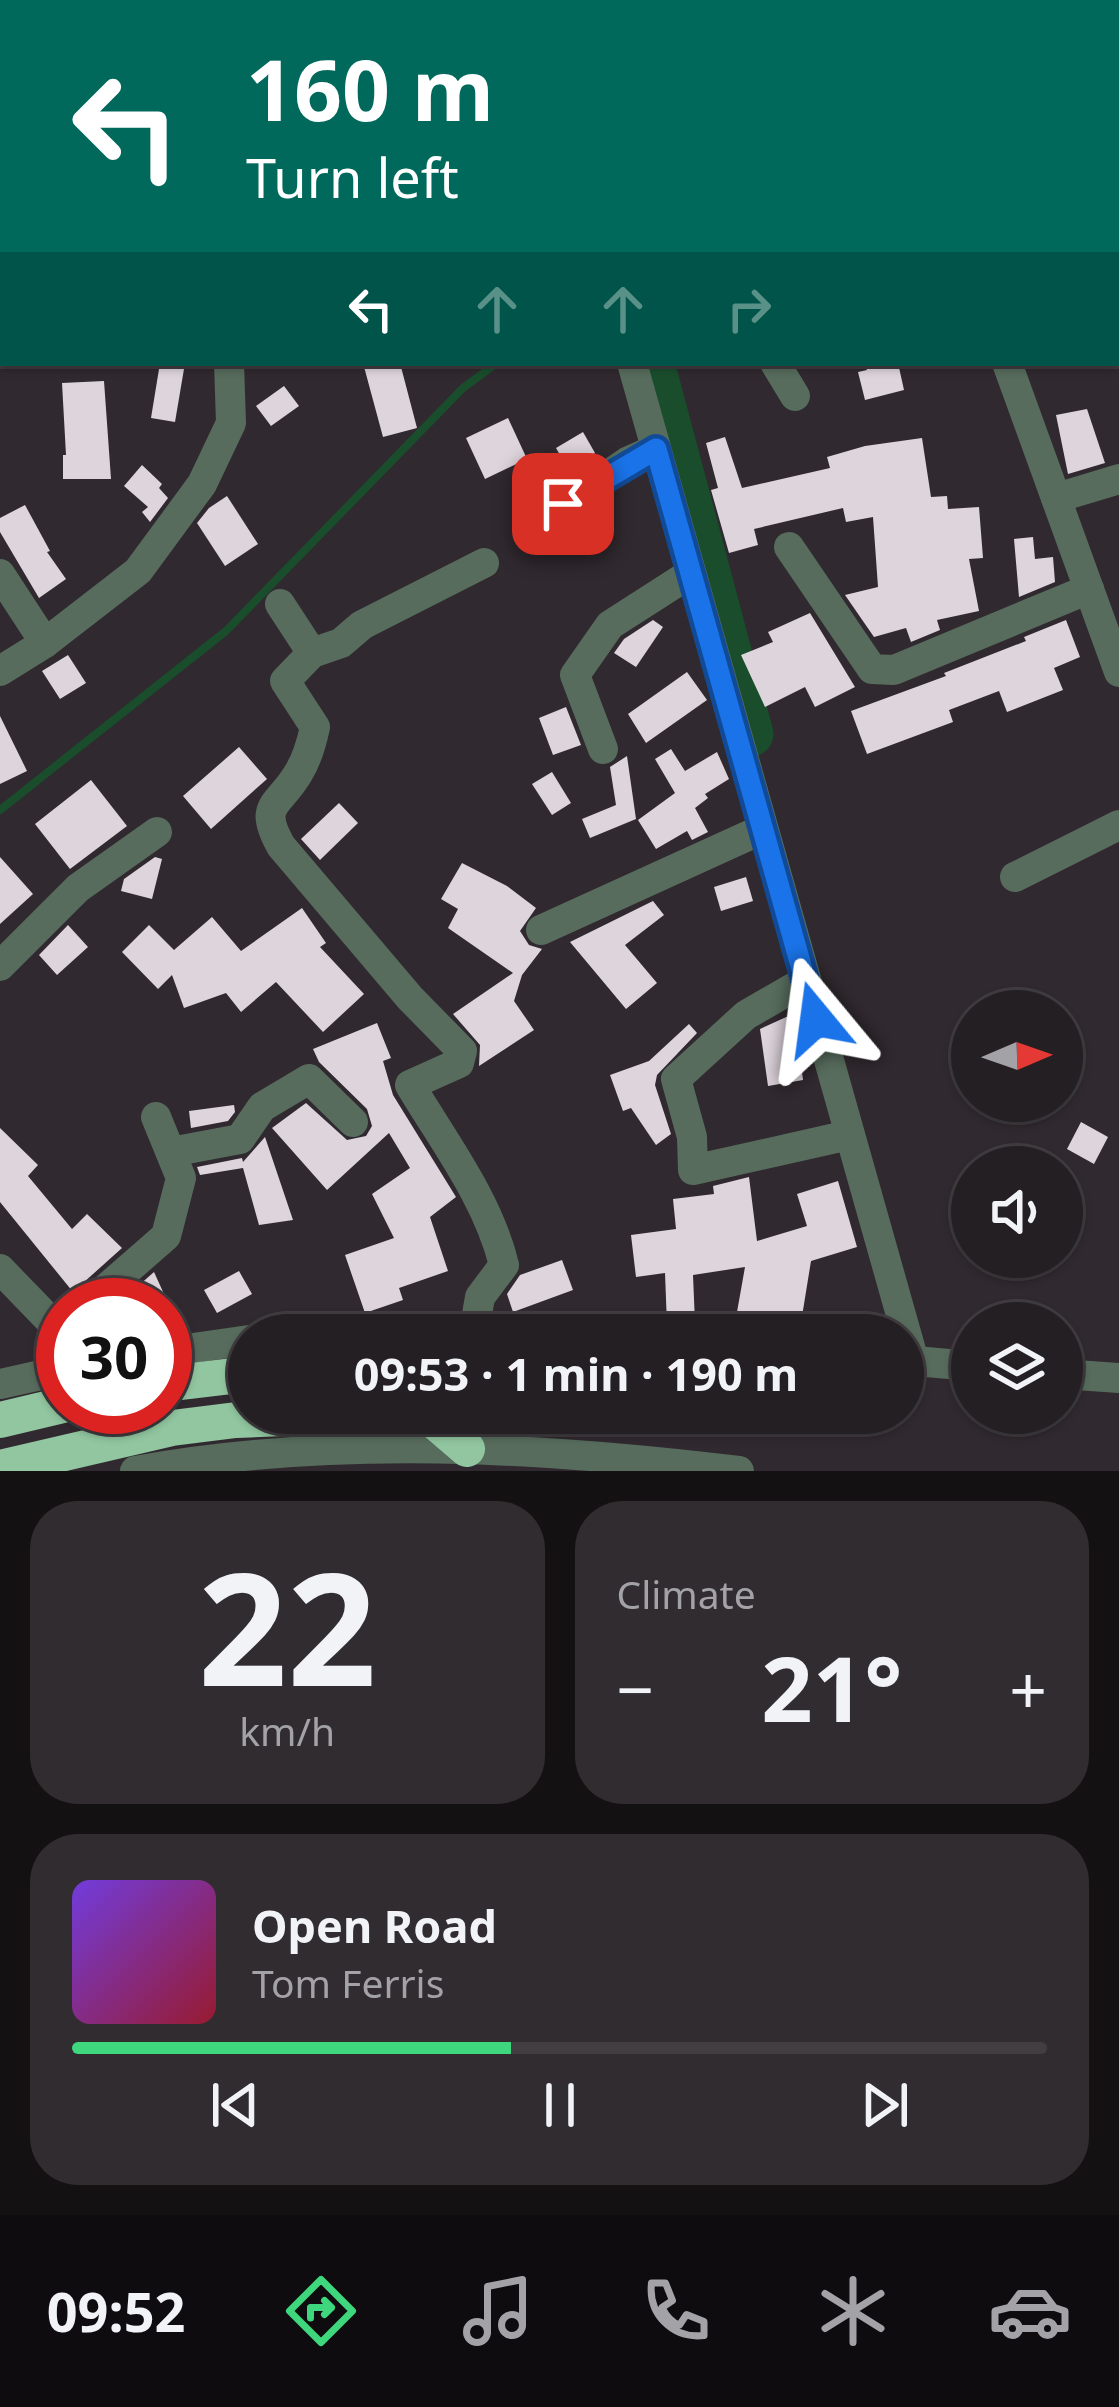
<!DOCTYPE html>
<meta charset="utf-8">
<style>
:root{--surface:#241f23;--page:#302c30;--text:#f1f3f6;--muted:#a3a2a6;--line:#413d41;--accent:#3ed77d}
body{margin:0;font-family:"Noto Sans",sans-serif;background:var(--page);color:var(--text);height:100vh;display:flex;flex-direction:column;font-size:45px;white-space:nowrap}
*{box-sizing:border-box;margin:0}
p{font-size:39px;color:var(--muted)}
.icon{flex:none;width:66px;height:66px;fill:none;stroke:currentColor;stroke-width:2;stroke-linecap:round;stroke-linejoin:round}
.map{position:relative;height:1471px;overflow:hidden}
.details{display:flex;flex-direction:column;gap:30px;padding:30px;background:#141113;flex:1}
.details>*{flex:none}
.top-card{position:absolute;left:0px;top:0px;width:1119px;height:366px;box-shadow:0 3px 9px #0004,0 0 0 3px var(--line);background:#00695c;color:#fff;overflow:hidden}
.needle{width:78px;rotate:88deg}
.fabs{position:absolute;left:951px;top:990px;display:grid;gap:24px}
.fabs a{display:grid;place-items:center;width:132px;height:132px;border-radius:50%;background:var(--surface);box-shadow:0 3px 9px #0004,0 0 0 3px var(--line);font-size:60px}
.speed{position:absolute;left:36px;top:1278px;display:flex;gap:24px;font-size:60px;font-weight:700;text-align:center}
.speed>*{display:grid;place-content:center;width:156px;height:156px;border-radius:50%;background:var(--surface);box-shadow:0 3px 9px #0004,0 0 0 3px var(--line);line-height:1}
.speed .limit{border:18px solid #d22;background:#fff;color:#111}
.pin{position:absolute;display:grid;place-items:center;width:102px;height:102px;color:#fff;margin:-51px;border-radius:24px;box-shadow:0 6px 18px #0006}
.me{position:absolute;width:132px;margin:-66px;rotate:344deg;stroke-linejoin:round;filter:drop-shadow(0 0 9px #0008)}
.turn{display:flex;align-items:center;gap:42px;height:252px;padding:0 48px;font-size:54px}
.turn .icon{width:156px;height:156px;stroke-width:2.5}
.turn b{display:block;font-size:84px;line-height:102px}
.lanes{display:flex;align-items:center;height:114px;padding:0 48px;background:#0003;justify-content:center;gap:60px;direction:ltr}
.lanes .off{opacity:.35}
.big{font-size:90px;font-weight:700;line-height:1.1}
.details .card{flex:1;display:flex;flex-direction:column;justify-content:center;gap:18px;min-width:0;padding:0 42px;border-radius:48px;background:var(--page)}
.details .dial{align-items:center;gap:0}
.dial b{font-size:156px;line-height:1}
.song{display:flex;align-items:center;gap:36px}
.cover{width:144px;height:144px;border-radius:18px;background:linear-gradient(135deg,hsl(260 70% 55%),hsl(350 70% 35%))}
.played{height:12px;border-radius:6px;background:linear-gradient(90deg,var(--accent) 45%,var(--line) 45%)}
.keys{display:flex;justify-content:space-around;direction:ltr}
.heat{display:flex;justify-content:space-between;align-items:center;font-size:66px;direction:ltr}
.details .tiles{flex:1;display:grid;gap:30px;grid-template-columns:1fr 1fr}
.card:last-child{grid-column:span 2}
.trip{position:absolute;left:228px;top:1314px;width:696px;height:120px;border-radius:60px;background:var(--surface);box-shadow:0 3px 9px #0004,0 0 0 3px var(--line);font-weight:700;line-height:120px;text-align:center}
.tab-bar{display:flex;height:192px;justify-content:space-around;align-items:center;background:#0e0c0e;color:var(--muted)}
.tab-bar .icon{width:84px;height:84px}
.tab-bar .on{color:var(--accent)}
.tab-bar b{font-size:54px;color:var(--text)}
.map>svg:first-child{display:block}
</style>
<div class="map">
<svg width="1119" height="1471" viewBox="0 0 1119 1471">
<rect width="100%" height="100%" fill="#30292f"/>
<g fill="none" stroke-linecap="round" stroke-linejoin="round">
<path stroke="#194d2c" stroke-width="8" d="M 0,810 L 226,631 L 463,388 L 497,363"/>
<path stroke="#194d2c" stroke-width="45" d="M 652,363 L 751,734"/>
</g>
<g fill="#ded5dc">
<path d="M 160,363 L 185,363 L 175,422 L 151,418 Z"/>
<path d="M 363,363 L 400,363 L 417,428 L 383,437 Z"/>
<path d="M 864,363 L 898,363 L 904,390 L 865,400 L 858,372 L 867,370 Z"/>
<path d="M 104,381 L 111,479 L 63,479 L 63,455 L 66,455 L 62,383 Z"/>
<path d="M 284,386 L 299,406 L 271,426 L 256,406 Z"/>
<path d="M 1087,409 L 1105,463 L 1068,474 L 1056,415 Z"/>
<path d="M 508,418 L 527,459 L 485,479 L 466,438 Z"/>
<path d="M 583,432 L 595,453 L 568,469 L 556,448 Z"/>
<path d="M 725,437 L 742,488 L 830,468 L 827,457 L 865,446 L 922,438 L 931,497 L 947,496 L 948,509 L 979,507 L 983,558 L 969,559 L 979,611 L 937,620 L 940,630 L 911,642 L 906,628 L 874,637 L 845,595 L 878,587 L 873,517 L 846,522 L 843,508 L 754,529 L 758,545 L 729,553 L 711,490 L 718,488 L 706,443 Z"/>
<path d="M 142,465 L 162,484 L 159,488 L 168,498 L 150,522 L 142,512 L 148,507 L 124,486 Z"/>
<path d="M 227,496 L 258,544 L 225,566 L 197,523 L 209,508 Z"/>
<path d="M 25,505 L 50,551 L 47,552 L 66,579 L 39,598 L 0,532 L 0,518 Z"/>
<path d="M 1033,537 L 1035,559 L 1053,557 L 1055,582 L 1019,597 L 1014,539 Z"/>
<path d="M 810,613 L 855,687 L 815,707 L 805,687 L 765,707 L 741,655 L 773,642 L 768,632 Z"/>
<path d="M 653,620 L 663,627 L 636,667 L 614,653 L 624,639 Z"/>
<path d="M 1066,620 L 1080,657 L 1054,668 L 1063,690 L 1007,712 L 999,691 L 949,710 L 953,722 L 867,754 L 851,711 L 946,676 L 944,673 L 1026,641 L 1024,637 Z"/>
<path d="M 68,655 L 86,683 L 60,699 L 42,671 Z"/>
<path d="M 687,672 L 707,700 L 646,743 L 628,714 Z"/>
<path d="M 566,707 L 581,745 L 553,755 L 539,718 Z"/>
<path d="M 0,716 L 27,771 L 0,784 Z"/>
<path d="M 239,747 L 267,779 L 211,829 L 183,796 Z"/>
<path d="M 671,749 L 685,771 L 717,752 L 729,779 L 705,794 L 708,798 L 695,808 L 708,832 L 692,840 L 687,831 L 656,849 L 638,820 L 675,793 L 655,759 Z"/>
<path d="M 627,756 L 636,819 L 590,838 L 582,819 L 616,805 L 610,767 Z"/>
<path d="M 552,772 L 571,803 L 552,815 L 532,784 Z"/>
<path d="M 91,780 L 127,826 L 70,869 L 35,824 Z"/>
<path d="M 339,803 L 358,823 L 320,860 L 301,839 Z"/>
<path d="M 0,857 L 33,894 L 0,924 Z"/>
<path d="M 155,857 L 162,859 L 152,899 L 121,891 L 124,879 Z"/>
<path d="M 462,863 L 507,886 L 536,908 L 520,931 L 529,945 L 542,949 L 522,975 L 514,1001 L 534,1030 L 479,1066 L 480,1045 L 453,1014 L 513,973 L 448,928 L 458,909 L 441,899 Z"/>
<path d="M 746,877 L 753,901 L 721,911 L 714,887 Z"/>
<path d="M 653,901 L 664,915 L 625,945 L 657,983 L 626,1009 L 570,942 Z"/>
<path d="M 302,908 L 326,943 L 320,947 L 364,994 L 323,1032 L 276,982 L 241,1012 L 226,993 L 184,1008 L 172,975 L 158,989 L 122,952 L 149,925 L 174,950 L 212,917 L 241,951 Z"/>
<path d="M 68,925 L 88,947 L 57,975 L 39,955 Z"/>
<path d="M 795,1013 L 803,1080 L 768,1086 L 760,1029 Z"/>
<path d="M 377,1023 L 391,1058 L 383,1061 L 393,1095 L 456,1197 L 430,1217 L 448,1271 L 399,1288 L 403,1300 L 365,1313 L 345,1255 L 394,1238 L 372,1194 L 410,1168 L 389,1133 L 327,1190 L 272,1128 L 306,1103 L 347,1140 L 366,1136 L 372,1126 L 367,1109 L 319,1062 L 313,1049 Z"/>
<path d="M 689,1024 L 697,1033 L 657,1075 L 655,1085 L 671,1134 L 656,1145 L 631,1108 L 623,1111 L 610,1075 L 649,1061 Z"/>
<path d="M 234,1105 L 235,1112 L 228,1121 L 191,1128 L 189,1111 Z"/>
<path d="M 1081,1122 L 1108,1137 L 1094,1164 L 1067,1149 Z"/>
<path d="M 0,1128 L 38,1165 L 28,1176 L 72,1229 L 87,1214 L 122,1248 L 73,1292 L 0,1202 Z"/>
<path d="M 265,1137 L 293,1220 L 259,1225 L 243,1168 L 200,1175 L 197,1167 L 242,1158 L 243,1162 Z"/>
<path d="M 749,1177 L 757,1241 L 807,1226 L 797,1194 L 838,1181 L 857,1247 L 811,1261 L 799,1335 L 734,1329 L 745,1267 L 693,1275 L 695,1323 L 667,1325 L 665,1273 L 636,1277 L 631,1235 L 676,1229 L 673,1199 L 714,1194 L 713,1186 Z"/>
<path d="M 562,1260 L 573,1290 L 513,1312 L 507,1294 L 520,1275 Z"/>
<path d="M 239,1271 L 252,1294 L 217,1313 L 204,1290 Z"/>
<path d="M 154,1272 L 169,1305 L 134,1305 L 129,1294 Z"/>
</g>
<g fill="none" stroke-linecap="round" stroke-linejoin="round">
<g stroke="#576c5d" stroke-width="30">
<path d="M 873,0 L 874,3"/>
<path d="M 1044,0 L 1045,3"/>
<path d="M 123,3 L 124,0"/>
<path d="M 0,35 L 3,35"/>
<path d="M 1116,37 L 1119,36"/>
<path d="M 1116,135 L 1119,135"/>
<path d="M 0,189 L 3,190"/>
<path d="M 632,363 L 914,1361"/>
<path d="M 775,363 L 795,396"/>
<path d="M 1007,363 L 1119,672"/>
<path d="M 1056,498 L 1119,479"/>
<path d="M 531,528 L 627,462 L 656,449"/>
<path d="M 789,547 L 872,669 L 894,670 L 1089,589"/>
<path d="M 0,574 L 45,643"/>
<path d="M 280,604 L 312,653 L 285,681 L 315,727 C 312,741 307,759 299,772 C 279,807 257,803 281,846 L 410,998 L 462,1051 L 459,1063 L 410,1085 C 444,1142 488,1199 504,1265 L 480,1297 L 474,1332"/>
<path d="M 312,653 L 341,643 L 362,625 L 484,563"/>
<path d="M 0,671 L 45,643 L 138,571 L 202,484 L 231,423 L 229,363"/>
<path d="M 603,749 L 575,675 L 610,625 L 691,573"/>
<path d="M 1015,877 L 1119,825"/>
<path d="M 541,930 L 763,829"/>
<path d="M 0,966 L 78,888 L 157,832"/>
<path d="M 805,981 L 746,1015 L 676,1079 L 692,1137 L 693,1170 L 849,1135"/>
<path d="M 171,1152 L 240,1139 L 262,1107 L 309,1079 L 353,1122"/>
<path d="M 0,1269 L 63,1334"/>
<path d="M 87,1305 L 166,1236 L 181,1178 L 156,1117"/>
<path d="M 351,1335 L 474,1332 L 543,1335"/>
<path d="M 165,1352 L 249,1340"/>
<path d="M 903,1360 L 972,1366"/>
<path d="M 1062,1374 L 1119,1378"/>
<path d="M 0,1384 L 63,1370"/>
<path d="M 135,1471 C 335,1435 539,1447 739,1471"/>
</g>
<g stroke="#91c6a0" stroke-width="36">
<path d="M 165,1384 L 249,1374"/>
<path d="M 425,1413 L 467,1449"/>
<path d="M 0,1420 L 63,1405"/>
<path d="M 0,1468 L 172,1428 L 236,1420 L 408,1413"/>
</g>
</g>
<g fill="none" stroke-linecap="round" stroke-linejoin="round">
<g stroke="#114b97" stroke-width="30">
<path id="route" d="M 563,504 L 656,449 L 816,1019"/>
</g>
<use href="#route" stroke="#1a73e8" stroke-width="21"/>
</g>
</svg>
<div class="fabs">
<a><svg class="needle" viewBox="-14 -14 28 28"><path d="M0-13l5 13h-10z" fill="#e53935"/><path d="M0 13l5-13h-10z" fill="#a3a2a6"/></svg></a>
<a><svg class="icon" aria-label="sound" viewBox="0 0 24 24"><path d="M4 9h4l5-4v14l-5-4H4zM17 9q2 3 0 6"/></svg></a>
<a><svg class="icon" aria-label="layers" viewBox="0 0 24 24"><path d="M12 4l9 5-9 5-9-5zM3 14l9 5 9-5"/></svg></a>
</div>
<div class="speed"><div class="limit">30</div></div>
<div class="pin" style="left:563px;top:504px;background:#d93025"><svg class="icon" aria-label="arrive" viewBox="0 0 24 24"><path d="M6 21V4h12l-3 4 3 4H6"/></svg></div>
<svg class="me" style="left:816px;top:1019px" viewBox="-20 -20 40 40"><path d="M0-17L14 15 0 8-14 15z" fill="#1a73e8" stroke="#fff" stroke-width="4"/></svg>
<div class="trip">09:53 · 1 min · 190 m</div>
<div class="top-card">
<div class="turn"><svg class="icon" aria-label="left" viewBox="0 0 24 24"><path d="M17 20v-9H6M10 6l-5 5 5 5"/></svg><div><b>160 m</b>Turn left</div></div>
<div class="lanes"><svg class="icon" aria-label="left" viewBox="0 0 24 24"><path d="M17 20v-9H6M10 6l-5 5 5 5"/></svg><svg class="icon off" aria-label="ahead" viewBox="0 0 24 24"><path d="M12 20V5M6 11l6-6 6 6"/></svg><svg class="icon off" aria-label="ahead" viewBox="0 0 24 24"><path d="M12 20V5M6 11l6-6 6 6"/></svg><svg class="icon off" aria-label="right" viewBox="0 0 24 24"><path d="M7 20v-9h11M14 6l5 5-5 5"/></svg></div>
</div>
</div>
<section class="details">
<div class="tiles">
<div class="card dial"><b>22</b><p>km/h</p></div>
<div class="card"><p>Climate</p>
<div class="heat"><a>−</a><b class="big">21°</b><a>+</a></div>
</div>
<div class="card">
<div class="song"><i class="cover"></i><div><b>Open Road</b><p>Tom Ferris</p></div></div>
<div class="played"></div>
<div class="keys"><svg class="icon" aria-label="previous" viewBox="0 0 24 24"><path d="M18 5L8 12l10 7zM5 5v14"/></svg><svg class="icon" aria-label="pause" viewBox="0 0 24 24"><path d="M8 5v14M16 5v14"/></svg><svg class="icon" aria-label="next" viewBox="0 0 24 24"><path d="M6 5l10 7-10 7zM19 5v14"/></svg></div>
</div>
</div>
</section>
<nav class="tab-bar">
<b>09:52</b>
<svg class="icon on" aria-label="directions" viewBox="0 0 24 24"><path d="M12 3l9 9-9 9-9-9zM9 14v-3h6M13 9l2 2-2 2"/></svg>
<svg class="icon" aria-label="music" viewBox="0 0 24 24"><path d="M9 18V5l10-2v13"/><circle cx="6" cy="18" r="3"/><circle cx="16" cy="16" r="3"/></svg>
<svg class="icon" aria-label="phone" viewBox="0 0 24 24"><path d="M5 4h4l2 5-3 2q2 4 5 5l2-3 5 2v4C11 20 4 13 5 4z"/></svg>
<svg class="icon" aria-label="climate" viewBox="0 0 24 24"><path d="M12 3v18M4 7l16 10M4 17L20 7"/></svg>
<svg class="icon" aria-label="car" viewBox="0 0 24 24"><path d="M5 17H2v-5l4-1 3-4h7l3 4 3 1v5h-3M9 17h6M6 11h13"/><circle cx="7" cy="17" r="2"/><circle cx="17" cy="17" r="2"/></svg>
</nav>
